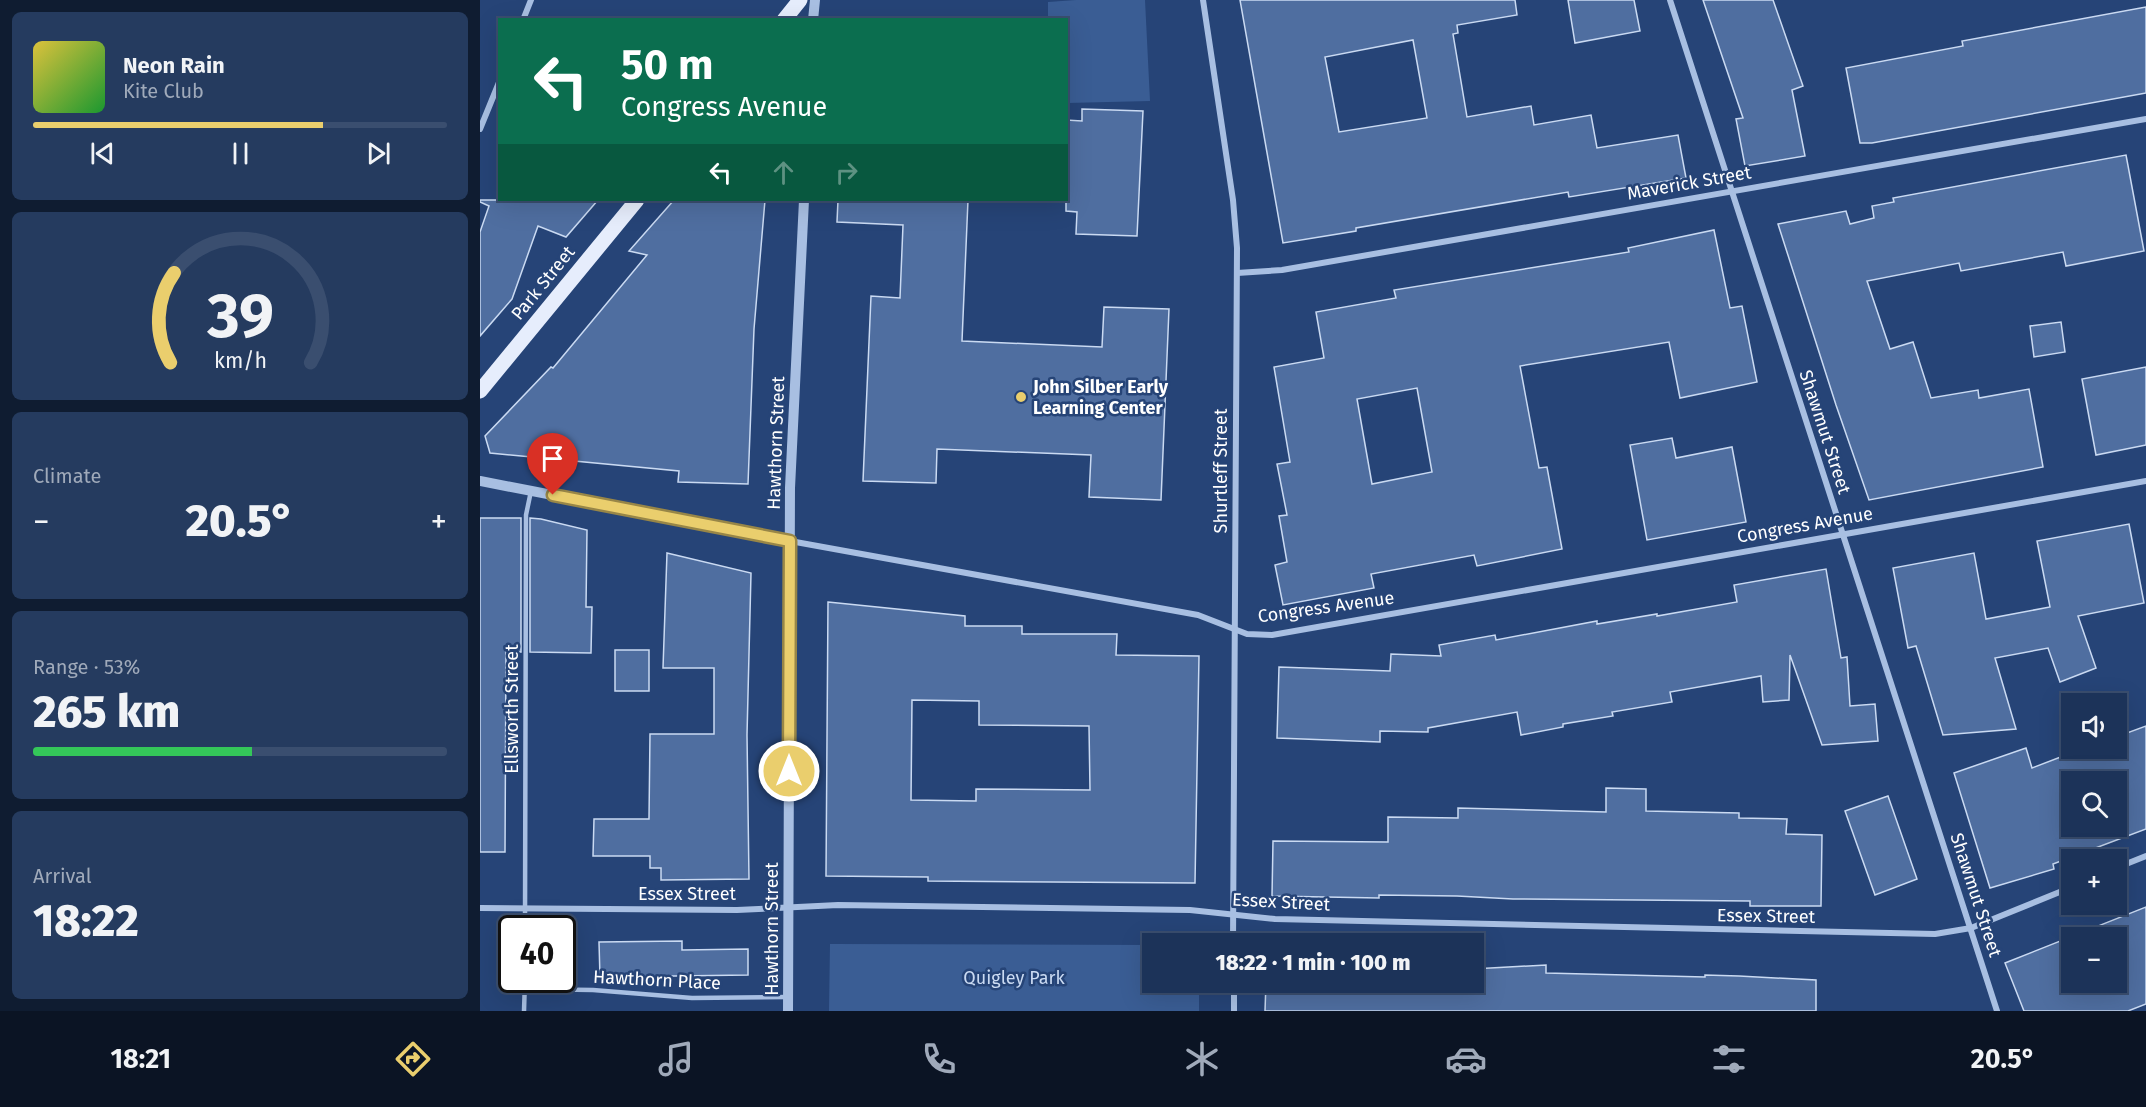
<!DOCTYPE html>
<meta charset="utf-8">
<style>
:root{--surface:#1c3359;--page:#253b5f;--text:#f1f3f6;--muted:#a0aaba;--line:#3a4e6f;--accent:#eace6d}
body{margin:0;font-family:"Fira Sans",sans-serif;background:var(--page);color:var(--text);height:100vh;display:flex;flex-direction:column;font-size:22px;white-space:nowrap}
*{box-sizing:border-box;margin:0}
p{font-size:20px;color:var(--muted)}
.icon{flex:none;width:33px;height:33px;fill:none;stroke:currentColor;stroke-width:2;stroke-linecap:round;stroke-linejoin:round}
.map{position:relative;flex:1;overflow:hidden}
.sheet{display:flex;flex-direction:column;gap:12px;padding:12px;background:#0f1c31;width:480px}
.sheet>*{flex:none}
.banner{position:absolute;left:18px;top:18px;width:570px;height:183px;border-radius:0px;box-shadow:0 6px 24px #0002,0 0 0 2px var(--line);background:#0b6e4f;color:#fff;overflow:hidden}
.buttons{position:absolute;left:1581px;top:693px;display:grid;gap:12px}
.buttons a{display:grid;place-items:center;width:66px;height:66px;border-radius:0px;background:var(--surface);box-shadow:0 6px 24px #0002,0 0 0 2px var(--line);font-size:30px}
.speed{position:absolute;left:18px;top:915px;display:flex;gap:12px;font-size:30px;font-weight:700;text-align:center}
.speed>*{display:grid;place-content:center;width:78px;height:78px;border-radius:50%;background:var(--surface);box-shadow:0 6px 24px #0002,0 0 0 2px var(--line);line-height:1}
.speed .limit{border:3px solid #111;border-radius:9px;background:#fff;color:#111}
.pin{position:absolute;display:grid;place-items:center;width:51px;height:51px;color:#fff;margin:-62px -26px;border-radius:50% 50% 50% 0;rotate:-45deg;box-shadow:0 0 6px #0007}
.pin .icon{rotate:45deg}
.me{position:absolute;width:66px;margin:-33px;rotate:0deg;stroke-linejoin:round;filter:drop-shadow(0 0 4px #0008)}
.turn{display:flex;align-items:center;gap:21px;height:126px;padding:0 24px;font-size:27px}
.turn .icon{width:78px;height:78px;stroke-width:2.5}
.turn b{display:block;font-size:42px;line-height:51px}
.lanes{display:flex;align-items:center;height:57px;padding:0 24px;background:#0003;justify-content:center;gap:30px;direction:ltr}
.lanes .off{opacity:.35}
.big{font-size:45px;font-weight:800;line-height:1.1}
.sheet .widget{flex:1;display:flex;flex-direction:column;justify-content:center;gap:9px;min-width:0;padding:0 21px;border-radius:9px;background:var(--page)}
.sheet .dial{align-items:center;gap:0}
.dial svg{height:156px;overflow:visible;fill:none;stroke:var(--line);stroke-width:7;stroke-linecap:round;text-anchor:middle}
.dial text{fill:var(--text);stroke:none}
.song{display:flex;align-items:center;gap:18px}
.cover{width:72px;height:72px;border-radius:9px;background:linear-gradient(135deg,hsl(50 70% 55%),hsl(130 70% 35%))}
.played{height:6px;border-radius:3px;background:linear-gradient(90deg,var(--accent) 70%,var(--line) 70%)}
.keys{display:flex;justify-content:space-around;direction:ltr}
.heat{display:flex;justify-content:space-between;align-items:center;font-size:33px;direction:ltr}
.charge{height:9px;border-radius:4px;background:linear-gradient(90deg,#34c759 53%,var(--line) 0)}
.trip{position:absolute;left:662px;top:933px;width:342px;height:60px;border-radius:0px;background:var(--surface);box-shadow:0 6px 24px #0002,0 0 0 2px var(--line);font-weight:800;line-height:60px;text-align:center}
.menu{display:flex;height:96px;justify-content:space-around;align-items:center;background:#0b1424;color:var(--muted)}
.menu .icon{width:42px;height:42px}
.menu .active{color:var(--accent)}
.menu b{font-size:27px;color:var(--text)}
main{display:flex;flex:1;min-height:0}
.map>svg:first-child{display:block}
</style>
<main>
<section class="sheet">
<div class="widget">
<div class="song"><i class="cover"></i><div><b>Neon Rain</b><p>Kite Club</p></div></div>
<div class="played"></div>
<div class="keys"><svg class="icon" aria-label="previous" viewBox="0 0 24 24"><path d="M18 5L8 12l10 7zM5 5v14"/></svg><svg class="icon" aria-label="pause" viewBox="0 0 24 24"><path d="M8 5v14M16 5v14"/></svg><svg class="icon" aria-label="next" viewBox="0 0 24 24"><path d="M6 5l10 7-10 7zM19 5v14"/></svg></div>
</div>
<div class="widget dial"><svg viewBox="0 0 100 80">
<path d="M14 69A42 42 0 1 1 86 69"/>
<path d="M14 69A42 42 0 0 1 16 23" stroke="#eace6d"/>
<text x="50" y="56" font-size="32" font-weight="700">39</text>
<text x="50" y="72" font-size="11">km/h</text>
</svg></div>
<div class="widget"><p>Climate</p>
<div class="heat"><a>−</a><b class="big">20.5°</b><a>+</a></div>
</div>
<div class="widget"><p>Range · 53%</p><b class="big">265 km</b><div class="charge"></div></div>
<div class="widget"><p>Arrival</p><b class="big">18:22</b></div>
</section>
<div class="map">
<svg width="1666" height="1011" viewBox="0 0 1666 1011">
<rect width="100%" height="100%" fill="#264477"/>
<g fill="#3a5d94">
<path d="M 596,0 L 665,0 L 670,101 L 587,103 L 586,20 L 568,19 L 568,2 Z"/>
<path d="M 350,944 L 672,945 L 672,982 L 719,983 L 719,1011 L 349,1011 Z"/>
</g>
<g fill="#4f6ea0" stroke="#cadaf2" stroke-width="1.5" fill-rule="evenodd">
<path d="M 760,0 L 1035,0 L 1037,15 L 977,25 L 978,33 L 973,34 L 987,117 L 1051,106 L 1054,125 L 1111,115 L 1117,148 L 1198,135 L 1206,178 L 1089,197 L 1088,192 L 876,228 L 876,231 L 803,243 ZM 933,40 L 947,118 L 859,132 L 845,57 Z"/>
<path d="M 1088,0 L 1154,0 L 1160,31 L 1095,43 Z"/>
<path d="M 1223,0 L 1293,0 L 1323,86 L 1312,90 L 1325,156 L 1265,166 L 1256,119 L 1263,118 Z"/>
<path d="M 1666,7 L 1666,93 L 1392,143 L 1380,143 L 1366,68 L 1483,46 L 1482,41 Z"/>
<path d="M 602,109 L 663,111 L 657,236 L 596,234 L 597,212 L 586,211 L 586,120 L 602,121 Z"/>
<path d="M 1646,155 L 1664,251 L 1586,266 L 1583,252 L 1481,271 L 1479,263 L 1387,281 L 1410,349 L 1433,342 L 1451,398 L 1498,390 L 1499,398 L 1549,389 L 1563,467 L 1389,500 L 1356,405 L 1298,224 L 1366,211 L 1370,224 L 1394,218 L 1392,206 L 1414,202 L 1413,198 Z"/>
<path d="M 0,200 L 118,200 L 86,237 L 58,226 L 32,299 L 0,336 L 0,232 L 9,206 L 0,202 Z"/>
<path d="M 194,200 L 285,200 L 274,329 L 268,484 L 198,482 L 199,471 L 10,453 L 5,436 L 71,367 L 73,368 L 167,255 L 149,251 Z"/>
<path d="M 358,200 L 488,200 L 482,341 L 622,347 L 624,307 L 689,309 L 681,500 L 609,497 L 611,455 L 457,449 L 456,483 L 383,481 L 391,296 L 420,298 L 423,225 L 357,222 Z"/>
<path d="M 1234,230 L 1250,308 L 1262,306 L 1277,382 L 1200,398 L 1189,342 L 1040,366 L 1059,468 L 1067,467 L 1082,549 L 997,566 L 994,555 L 891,574 L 894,588 L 803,605 L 795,565 L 807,562 L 799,516 L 807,515 L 797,464 L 810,462 L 794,367 L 844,358 L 836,312 L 916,298 L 914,290 L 1149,252 L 1148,248 ZM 937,388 L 952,472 L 892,484 L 877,399 Z"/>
<path d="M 1581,322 L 1585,352 L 1554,357 L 1550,326 Z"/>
<path d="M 1666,367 L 1666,445 L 1616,455 L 1602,379 Z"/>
<path d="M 1192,438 L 1196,458 L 1252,447 L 1266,522 L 1167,540 L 1150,445 Z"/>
<path d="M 0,518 L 41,518 L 41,652 L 26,652 L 25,852 L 0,852 Z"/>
<path d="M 50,518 L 61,519 L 107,530 L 106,607 L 112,607 L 111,653 L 50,652 Z"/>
<path d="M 1649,524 L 1664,603 L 1598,616 L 1616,668 L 1580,682 L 1568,648 L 1515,658 L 1536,729 L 1463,735 L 1436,646 L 1428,648 L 1413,568 L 1494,553 L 1506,619 L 1570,607 L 1557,541 Z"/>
<path d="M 187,553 L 271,573 L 267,735 L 269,879 L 181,880 L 181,868 L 170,868 L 170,856 L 113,856 L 114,819 L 169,819 L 170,734 L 234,734 L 234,668 L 183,668 Z"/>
<path d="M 1346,569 L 1361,658 L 1367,657 L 1370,706 L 1395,704 L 1398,741 L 1342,745 L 1310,655 L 1309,700 L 1283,702 L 1281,676 L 1190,692 L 1192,702 L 1132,712 L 1133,716 L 1083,724 L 1083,727 L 1041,735 L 1037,712 L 948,728 L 948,732 L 900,731 L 900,742 L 797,738 L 799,667 L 910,671 L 911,654 L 961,656 L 959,645 L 1015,635 L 1016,640 L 1117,621 L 1117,624 L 1177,614 L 1177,616 L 1257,602 L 1254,585 Z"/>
<path d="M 348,602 L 485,616 L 485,626 L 542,626 L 542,634 L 637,634 L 636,655 L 719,656 L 715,883 L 448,881 L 448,877 L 346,876 ZM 432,700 L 499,701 L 499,725 L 609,726 L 610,790 L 496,789 L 496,801 L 431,800 Z"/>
<rect x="135" y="650" width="34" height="41"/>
<path d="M 1666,726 L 1666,829 L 1573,864 L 1574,869 L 1510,888 L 1474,773 L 1546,748 L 1552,768 L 1604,748 L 1636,748 L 1636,737 ZM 1592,782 L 1636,782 L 1636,826 L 1592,826 Z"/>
<path d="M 1126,788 L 1166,789 L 1166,811 L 1259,813 L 1259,818 L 1307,819 L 1306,834 L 1342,835 L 1341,906 L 1270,906 L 1270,901 L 1033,899 L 977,896 L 899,895 L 899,898 L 792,896 L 793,841 L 908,842 L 908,817 L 978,818 L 978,808 L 1126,812 Z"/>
<path d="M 1408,796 L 1437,879 L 1395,895 L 1365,811 Z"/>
<path d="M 1666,907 L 1666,1004 L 1648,1011 L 1544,1011 L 1525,963 ZM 1592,938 L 1636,938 L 1636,982 L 1592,982 Z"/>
<path d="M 202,941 L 202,950 L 268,949 L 268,975 L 120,977 L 119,942 Z"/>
<path d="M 1066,965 L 1066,973 L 1225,977 L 1225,975 L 1259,976 L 1336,980 L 1336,1011 L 785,1011 L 786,982 L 993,982 L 993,969 Z"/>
</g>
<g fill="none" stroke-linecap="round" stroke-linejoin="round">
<g stroke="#a8bfe2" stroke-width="4.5">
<path d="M 45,928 L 46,515 L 51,491"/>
<path d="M 44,989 L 113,990 L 212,998 L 308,997"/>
<path d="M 44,1011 L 45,980"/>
</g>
<g stroke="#a8bfe2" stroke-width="6">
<path d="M 723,0 L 753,200 L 757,248 L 753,944"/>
<path d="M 1190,0 L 1517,1011"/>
<path d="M 43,20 L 51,0"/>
<path d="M 0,129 L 20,80"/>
<path d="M 757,273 L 802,270 L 1666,119"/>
<path d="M 310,541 L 718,615 L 767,634 L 792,635 L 1666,481"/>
<path d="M 1636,868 L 1666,856"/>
<path d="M 0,908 L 257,910 L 358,905 L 710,910 L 795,919 L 1455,934 L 1491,928 L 1592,887"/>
<path d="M 754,982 L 754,1011"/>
</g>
<g stroke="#a8bfe2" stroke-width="10">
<path d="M 333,20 L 335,0"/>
<path d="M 0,481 L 310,541"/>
<path d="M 308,1011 L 310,488 L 324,200"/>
</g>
<g stroke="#e6edfc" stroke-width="15">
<path d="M 304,20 L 320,0"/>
<path d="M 0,391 L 157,200"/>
</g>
</g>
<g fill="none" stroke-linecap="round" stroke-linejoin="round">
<g stroke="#988647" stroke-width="15">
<path id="route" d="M 73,495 L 310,541 L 309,771"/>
</g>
<use href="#route" stroke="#eace6d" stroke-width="10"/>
</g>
<circle fill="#eace6d" stroke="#264477" stroke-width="2" cx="541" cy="397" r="6"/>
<g text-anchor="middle" stroke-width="5" stroke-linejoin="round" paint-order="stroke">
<g font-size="18" fill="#fff" stroke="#264477">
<text transform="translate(1209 183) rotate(-10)" y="6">Maverick Street</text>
<text transform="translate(63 283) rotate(-51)" y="6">Park Street</text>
<text transform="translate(1345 432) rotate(72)" y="6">Shawmut Street</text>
<text transform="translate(296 443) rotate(-88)" y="6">Hawthorn Street</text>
<text transform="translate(741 471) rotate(-90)" y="6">Shurtleff Street</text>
<text transform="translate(1325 525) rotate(-10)" y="6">Congress Avenue</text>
<text transform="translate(846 607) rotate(-8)" y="6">Congress Avenue</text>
<text transform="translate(32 709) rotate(-90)" y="6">Ellsworth Street</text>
<text x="207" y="900">Essex Street</text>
<text transform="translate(1496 895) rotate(72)" y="6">Shawmut Street</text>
<text transform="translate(801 902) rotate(3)" y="6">Essex Street</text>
<text transform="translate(1286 916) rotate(1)" y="6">Essex Street</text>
<text transform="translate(292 929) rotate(-90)" y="6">Hawthorn Street</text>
<text transform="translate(177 980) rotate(3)" y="6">Hawthorn Place</text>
</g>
<g font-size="18" font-weight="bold" fill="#fff" stroke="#264477" text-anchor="start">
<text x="553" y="393">John Silber Early<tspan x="553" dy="21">Learning Center</tspan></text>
</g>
<g font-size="18" fill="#cadaf2" stroke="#264477">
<text x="534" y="984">Quigley Park</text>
</g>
</g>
</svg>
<div class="buttons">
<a><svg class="icon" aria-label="sound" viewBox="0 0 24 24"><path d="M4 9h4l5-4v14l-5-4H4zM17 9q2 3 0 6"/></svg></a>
<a><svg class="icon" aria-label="search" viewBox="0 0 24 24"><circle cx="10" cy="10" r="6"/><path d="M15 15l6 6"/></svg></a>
<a>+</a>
<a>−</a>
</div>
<div class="speed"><div class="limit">40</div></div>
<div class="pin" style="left:73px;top:495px;background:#d93025"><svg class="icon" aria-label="arrive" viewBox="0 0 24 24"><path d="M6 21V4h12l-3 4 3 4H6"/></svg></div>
<svg class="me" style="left:309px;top:771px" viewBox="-20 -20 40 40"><circle r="17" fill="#eace6d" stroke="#fff" stroke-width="3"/><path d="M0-11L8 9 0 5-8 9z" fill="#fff"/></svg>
<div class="trip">18:22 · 1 min · 100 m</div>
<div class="banner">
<div class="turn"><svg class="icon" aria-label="left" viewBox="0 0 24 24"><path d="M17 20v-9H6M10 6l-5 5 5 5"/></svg><div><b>50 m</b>Congress Avenue</div></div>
<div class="lanes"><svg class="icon" aria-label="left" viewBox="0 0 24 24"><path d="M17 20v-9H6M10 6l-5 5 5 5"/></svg><svg class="icon off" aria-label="ahead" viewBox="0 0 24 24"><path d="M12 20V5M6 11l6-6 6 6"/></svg><svg class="icon off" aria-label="right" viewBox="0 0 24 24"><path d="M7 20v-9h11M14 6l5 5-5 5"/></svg></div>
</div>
</div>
</main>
<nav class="menu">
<b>18:21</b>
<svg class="icon active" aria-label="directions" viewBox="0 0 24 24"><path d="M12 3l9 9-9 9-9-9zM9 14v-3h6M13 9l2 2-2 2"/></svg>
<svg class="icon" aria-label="music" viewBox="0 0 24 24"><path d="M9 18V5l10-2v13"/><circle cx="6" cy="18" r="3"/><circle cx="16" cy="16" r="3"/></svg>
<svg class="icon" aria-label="phone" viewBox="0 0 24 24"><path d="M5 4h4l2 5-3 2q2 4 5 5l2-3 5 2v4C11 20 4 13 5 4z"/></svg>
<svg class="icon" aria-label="climate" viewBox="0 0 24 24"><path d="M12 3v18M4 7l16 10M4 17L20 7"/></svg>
<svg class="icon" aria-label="car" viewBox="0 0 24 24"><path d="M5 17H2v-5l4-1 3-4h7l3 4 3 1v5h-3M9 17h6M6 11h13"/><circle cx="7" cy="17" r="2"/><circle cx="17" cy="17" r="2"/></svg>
<svg class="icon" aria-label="filters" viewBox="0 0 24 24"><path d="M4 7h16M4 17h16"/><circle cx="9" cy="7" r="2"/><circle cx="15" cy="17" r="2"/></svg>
<b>20.5°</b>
</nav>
